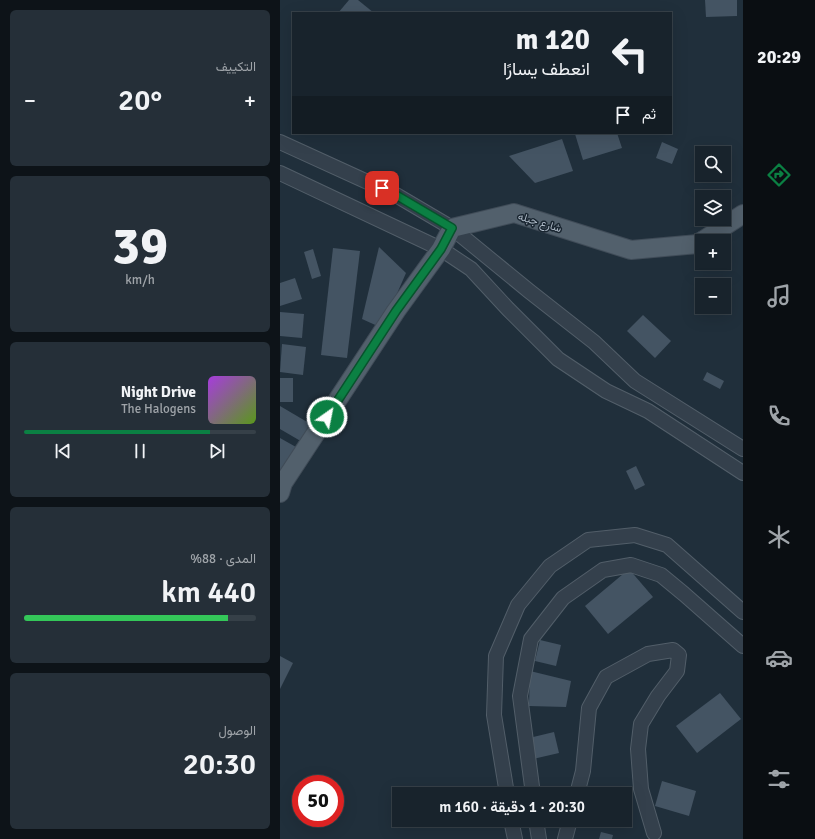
<!DOCTYPE html>
<html lang="ar">
<meta charset="utf-8">
<style>
:root{--surface:#18232c;--page:#252f38;--text:#f1f3f6;--muted:#9fa4a9;--line:#364048;--accent:#0b8043}
body{margin:0;font-family:Signika,Vazirmatn,sans-serif;background:var(--page);color:var(--text);direction:rtl;height:100vh;display:flex;flex-direction:column;font-size:15px;white-space:nowrap}
*{box-sizing:border-box;margin:0}
p{font-size:13px;color:var(--muted)}
.icon{flex:none;width:22px;height:22px;fill:none;stroke:currentColor;stroke-width:2;stroke-linecap:round;stroke-linejoin:round}
.map{position:relative;flex:1;overflow:hidden;direction:ltr}
.sheet{display:flex;flex-direction:column;gap:10px;padding:10px;background:#0d1318;width:280px}
.sheet>*{flex:none}
.banner{position:absolute;left:12px;top:12px;width:380px;height:122px;border-radius:0px;box-shadow:0 4px 16px #0002,0 0 0 1px var(--line);direction:rtl;background:#18232c;color:var(--text);overflow:hidden}
.fabs{position:absolute;left:415px;top:146px;display:grid;gap:8px}
.fabs a{display:grid;place-items:center;width:36px;height:36px;border-radius:0px;background:var(--surface);box-shadow:0 4px 16px #0002,0 0 0 1px var(--line);font-size:20px}
.speed{position:absolute;left:12px;top:775px;display:flex;gap:8px;font-size:20px;font-weight:700;text-align:center}
.speed>*{display:grid;place-content:center;width:52px;height:52px;border-radius:50%;background:var(--surface);box-shadow:0 4px 16px #0002,0 0 0 1px var(--line);line-height:1}
.speed .limit{border:6px solid #d22;background:#fff;color:#111}
.pin{position:absolute;display:grid;place-items:center;width:34px;height:34px;color:#fff;margin:-17px;border-radius:8px;box-shadow:0 2px 6px #0006}
.me{position:absolute;width:44px;margin:-22px;rotate:33deg;stroke-linejoin:round;filter:drop-shadow(0 0 3px #0008)}
.turn{display:flex;align-items:center;gap:14px;height:84px;padding:0 16px;font-size:18px}
.turn .icon{width:52px;height:52px;stroke-width:2.5}
.turn b{display:block;font-size:28px;line-height:34px}
.then{display:flex;align-items:center;height:38px;padding:0 16px;background:#0003;gap:8px;font-size:15px}
.big{font-size:30px;font-weight:600;line-height:1.1}
.sheet .tile{flex:1;display:flex;flex-direction:column;justify-content:center;gap:6px;min-width:0;padding:0 14px;border-radius:6px;background:var(--page)}
.sheet .dial{align-items:center;gap:0}
.dial b{font-size:52px;line-height:1}
.song{display:flex;align-items:center;gap:12px}
.cover{width:48px;height:48px;border-radius:6px;background:linear-gradient(135deg,hsl(280 70% 55%),hsl(90 70% 35%))}
.played{height:4px;border-radius:2px;background:linear-gradient(90deg,var(--accent) 80%,var(--line) 80%)}
.keys{display:flex;justify-content:space-around;direction:ltr}
.heat{display:flex;justify-content:space-between;align-items:center;font-size:22px;direction:ltr}
.charge{height:6px;border-radius:3px;background:linear-gradient(90deg,#34c759 88%,var(--line) 0)}
.trip{position:absolute;left:112px;top:787px;width:240px;height:40px;border-radius:0px;background:var(--surface);box-shadow:0 4px 16px #0002,0 0 0 1px var(--line);font-weight:600;line-height:40px;text-align:center;direction:rtl}
main{display:flex;flex:1;min-height:0}
.dock{display:flex;flex-direction:column;width:72px;justify-content:space-around;align-items:center;background:#0a0e12;color:var(--muted)}
.dock .icon{width:28px;height:28px}
.dock .on{color:var(--accent)}
.dock b{font-size:18px;color:var(--text)}
.map>svg:first-child{display:block}
</style>
<main>
<nav class="dock">
<b>20:29</b>
<svg class="icon on" aria-label="directions" viewBox="0 0 24 24"><path d="M12 3l9 9-9 9-9-9zM9 14v-3h6M13 9l2 2-2 2"/></svg>
<svg class="icon" aria-label="music" viewBox="0 0 24 24"><path d="M9 18V5l10-2v13"/><circle cx="6" cy="18" r="3"/><circle cx="16" cy="16" r="3"/></svg>
<svg class="icon" aria-label="phone" viewBox="0 0 24 24"><path d="M5 4h4l2 5-3 2q2 4 5 5l2-3 5 2v4C11 20 4 13 5 4z"/></svg>
<svg class="icon" aria-label="climate" viewBox="0 0 24 24"><path d="M12 3v18M4 7l16 10M4 17L20 7"/></svg>
<svg class="icon" aria-label="car" viewBox="0 0 24 24"><path d="M5 17H2v-5l4-1 3-4h7l3 4 3 1v5h-3M9 17h6M6 11h13"/><circle cx="7" cy="17" r="2"/><circle cx="17" cy="17" r="2"/></svg>
<svg class="icon" aria-label="filters" viewBox="0 0 24 24"><path d="M4 7h16M4 17h16"/><circle cx="9" cy="7" r="2"/><circle cx="15" cy="17" r="2"/></svg>
</nav>
<div class="map">
<svg width="463" height="839" viewBox="0 0 463 839">
<rect width="100%" height="100%" fill="#202f3b"/>
<g fill="#445463">
<path d="M 69,0 L 78,0 L 94,13 L 58,13 Z"/>
<path d="M 425,0 L 457,0 L 457,16 L 426,17 Z"/>
<path d="M 299,133 L 337,133 L 342,148 L 303,160 L 295,134 Z"/>
<path d="M 282,139 L 293,171 L 255,183 L 229,156 Z"/>
<path d="M 382,142 L 398,149 L 392,164 L 376,158 Z"/>
<path d="M 99,247 L 126,273 L 102,328 L 82,319 Z"/>
<path d="M 53,248 L 80,251 L 67,358 L 41,355 Z"/>
<path d="M 33,249 L 41,276 L 32,279 L 24,252 Z"/>
<path d="M 15,278 L 22,299 L 0,306 L 0,283 Z"/>
<path d="M 0,312 L 24,314 L 22,338 L 0,336 Z"/>
<path d="M 363,315 L 391,341 L 375,358 L 347,331 Z"/>
<path d="M 2,344 L 26,347 L 23,375 L 0,372 Z"/>
<path d="M 427,372 L 444,381 L 440,389 L 423,380 Z"/>
<rect x="0" y="378" width="13" height="24"/>
<path d="M 0,406 L 34,426 L 24,443 L 0,429 Z"/>
<path d="M 0,438 L 16,447 L 0,475 Z"/>
<path d="M 356,466 L 365,485 L 355,490 L 346,471 Z"/>
<path d="M 349,569 L 373,597 L 328,634 L 305,606 Z"/>
<path d="M 260,640 L 281,645 L 276,666 L 255,661 Z"/>
<path d="M 0,656 L 13,663 L 0,689 Z"/>
<path d="M 250,671 L 291,681 L 286,707 L 249,706 Z"/>
<path d="M 440,693 L 461,719 L 417,753 L 396,726 Z"/>
<path d="M 274,732 L 279,753 L 253,759 L 249,738 Z"/>
<path d="M 382,781 L 416,791 L 409,816 L 375,806 Z"/>
<path d="M 321,832 L 333,835 L 332,839 L 319,839 Z"/>
</g>
<g fill="none" stroke-linecap="round" stroke-linejoin="round">
<g stroke="#525e69" stroke-width="16">
<g id="minor">
<path d="M 0,142 L 116,195 L 172,228 L 249,291 L 314,342 L 355,381 L 463,449"/>
<path d="M 0,173 L 161,249 L 191,269 L 228,309 L 278,359 L 326,391 L 368,411 L 463,473"/>
<path d="M 227,794 L 214,715 L 216,656 L 238,605 L 270,566 L 308,540 L 355,535 L 387,545 L 463,612"/>
<path d="M 253,794 L 240,696 L 251,639 L 283,598 L 323,570 L 351,565 L 381,575 L 404,594 L 463,646"/>
<path d="M 297,794 L 303,771 L 309,708 L 326,677 L 368,654 L 393,650 L 399,655 L 397,671 L 378,696 L 361,724 L 358,749 L 361,789 L 374,833"/>
<path d="M 231,820 L 235,839"/>
<path d="M 256,820 L 259,839"/>
<path d="M 285,839 L 290,820"/>
</g>
</g>
<g stroke="#404c58" stroke-width="20">
<g id="major">
<path d="M 422,241 L 463,214"/>
<path d="M 0,493 L 3,483 L 116,311 L 161,249 L 172,228 L 234,213 L 351,250 L 418,244 L 422,241"/>
</g>
</g>
<use href="#minor" stroke="#34404c" stroke-width="14"/>
<use href="#major" stroke="#52606c" stroke-width="18"/>
</g>
<g fill="none" stroke-linecap="round" stroke-linejoin="round">
<g stroke="#07532c" stroke-width="10">
<path id="route" d="M 47,417 L 116,311 L 161,249 L 172,228 L 116,195 L 102,188"/>
</g>
<use href="#route" stroke="#0b8043" stroke-width="7"/>
</g>
<g text-anchor="middle" stroke-width="3" stroke-linejoin="round" paint-order="stroke">
<g font-size="11" fill="#afbbc8" stroke="#192530">
<text transform="translate(260 222) rotate(17)" y="4">شارع جبله</text>
</g>
</g>
</svg>
<div class="fabs">
<a><svg class="icon" aria-label="search" viewBox="0 0 24 24"><circle cx="10" cy="10" r="6"/><path d="M15 15l6 6"/></svg></a>
<a><svg class="icon" aria-label="layers" viewBox="0 0 24 24"><path d="M12 4l9 5-9 5-9-5zM3 14l9 5 9-5"/></svg></a>
<a>+</a>
<a>−</a>
</div>
<div class="speed"><div class="limit">50</div></div>
<div class="pin" style="left:102px;top:188px;background:#d93025"><svg class="icon" aria-label="arrive" viewBox="0 0 24 24"><path d="M6 21V4h12l-3 4 3 4H6"/></svg></div>
<svg class="me" style="left:47px;top:417px" viewBox="-20 -20 40 40"><circle r="17" fill="#0b8043" stroke="#fff" stroke-width="3"/><path d="M0-11L8 9 0 5-8 9z" fill="#fff"/></svg>
<div class="trip">20:30 · 1 دقيقة · 160 m</div>
<div class="banner">
<div class="turn"><svg class="icon" aria-label="left" viewBox="0 0 24 24"><path d="M17 20v-9H6M10 6l-5 5 5 5"/></svg><div><b>120 m</b>انعطف يسارًا</div></div>
<div class="then">ثم<svg class="icon" aria-label="arrive" viewBox="0 0 24 24"><path d="M6 21V4h12l-3 4 3 4H6"/></svg></div>
</div>
</div>
<section class="sheet">
<div class="tile"><p>التكييف</p>
<div class="heat"><a>−</a><b class="big">20°</b><a>+</a></div>
</div>
<div class="tile dial"><b>39</b><p>km/h</p></div>
<div class="tile">
<div class="song"><i class="cover"></i><div><b>Night Drive</b><p>The Halogens</p></div></div>
<div class="played"></div>
<div class="keys"><svg class="icon" aria-label="previous" viewBox="0 0 24 24"><path d="M18 5L8 12l10 7zM5 5v14"/></svg><svg class="icon" aria-label="pause" viewBox="0 0 24 24"><path d="M8 5v14M16 5v14"/></svg><svg class="icon" aria-label="next" viewBox="0 0 24 24"><path d="M6 5l10 7-10 7zM19 5v14"/></svg></div>
</div>
<div class="tile"><p>المدى · 88%</p><b class="big">440 km</b><div class="charge"></div></div>
<div class="tile"><p>الوصول</p><b class="big">20:30</b></div>
</section>
</main>
